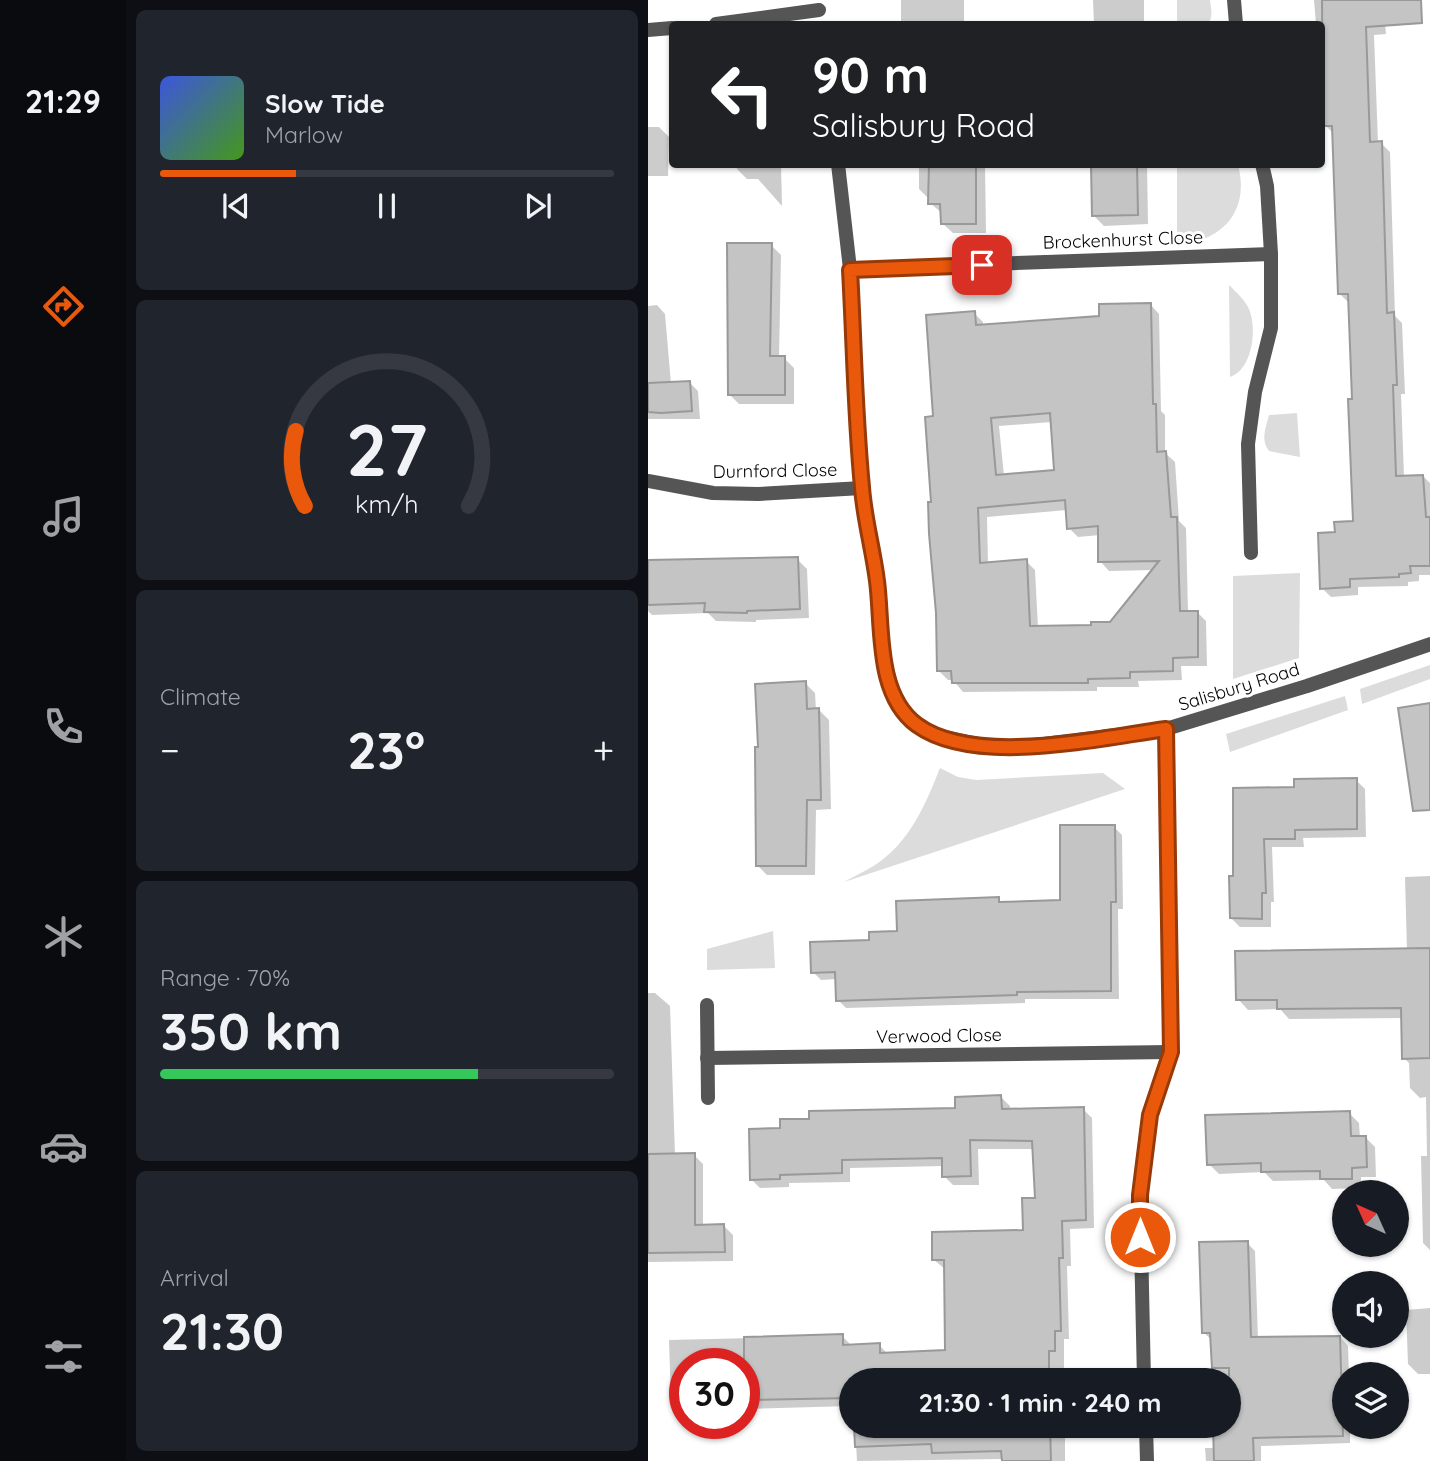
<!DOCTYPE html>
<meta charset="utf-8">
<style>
:root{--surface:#171b24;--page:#20242c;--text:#f1f3f6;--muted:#9ea1a6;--line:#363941;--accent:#ea580c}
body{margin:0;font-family:Quicksand,sans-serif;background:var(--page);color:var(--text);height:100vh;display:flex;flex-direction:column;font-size:26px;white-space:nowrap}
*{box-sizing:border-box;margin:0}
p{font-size:23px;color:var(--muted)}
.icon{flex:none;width:38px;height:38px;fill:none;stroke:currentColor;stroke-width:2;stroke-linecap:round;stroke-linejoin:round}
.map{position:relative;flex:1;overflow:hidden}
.details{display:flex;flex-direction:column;gap:10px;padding:10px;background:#0d0f14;width:522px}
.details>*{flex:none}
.top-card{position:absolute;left:21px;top:21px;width:656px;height:147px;border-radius:7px;box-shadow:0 2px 5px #0004;background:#202124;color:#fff;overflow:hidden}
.needle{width:46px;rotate:315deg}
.tools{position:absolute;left:684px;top:1180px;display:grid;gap:14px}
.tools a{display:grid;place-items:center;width:77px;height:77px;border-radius:50%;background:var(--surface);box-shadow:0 2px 5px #0004;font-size:35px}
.speed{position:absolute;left:21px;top:1348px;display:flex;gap:14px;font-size:35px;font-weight:700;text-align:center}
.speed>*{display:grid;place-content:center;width:91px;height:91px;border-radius:50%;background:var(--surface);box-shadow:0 2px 5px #0004;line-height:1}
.speed .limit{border:10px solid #d22;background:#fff;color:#111}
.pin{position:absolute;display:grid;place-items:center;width:60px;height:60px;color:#fff;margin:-30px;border-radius:14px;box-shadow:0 4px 10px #0006}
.me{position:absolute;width:77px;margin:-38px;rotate:0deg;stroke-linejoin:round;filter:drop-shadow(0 0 5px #0008)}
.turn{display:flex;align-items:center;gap:24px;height:147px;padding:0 28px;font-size:32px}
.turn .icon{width:91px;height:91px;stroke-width:2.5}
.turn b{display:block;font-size:49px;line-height:60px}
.big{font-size:52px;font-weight:800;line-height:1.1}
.details .tile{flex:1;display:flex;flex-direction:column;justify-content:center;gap:10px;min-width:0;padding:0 24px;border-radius:10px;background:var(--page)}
.details .dial{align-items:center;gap:0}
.dial svg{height:182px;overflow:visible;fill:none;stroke:var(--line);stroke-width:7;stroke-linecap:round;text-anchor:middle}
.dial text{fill:var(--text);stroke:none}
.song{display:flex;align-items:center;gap:21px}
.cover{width:84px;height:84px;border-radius:10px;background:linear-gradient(135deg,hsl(230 70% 55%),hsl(100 70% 35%))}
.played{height:7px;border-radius:4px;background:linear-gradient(90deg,var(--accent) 30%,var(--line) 30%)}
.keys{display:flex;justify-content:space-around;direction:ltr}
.heat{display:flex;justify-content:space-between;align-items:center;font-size:38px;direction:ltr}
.charge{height:10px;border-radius:5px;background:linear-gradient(90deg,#34c759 70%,var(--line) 0)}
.trip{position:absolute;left:191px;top:1368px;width:402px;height:70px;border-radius:35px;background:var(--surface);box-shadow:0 2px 5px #0004;font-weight:800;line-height:70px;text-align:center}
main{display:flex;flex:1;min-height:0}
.menu{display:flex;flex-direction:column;width:126px;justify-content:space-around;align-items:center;background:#090b0e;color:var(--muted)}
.menu .icon{width:49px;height:49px}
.menu .active{color:var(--accent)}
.menu b{font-size:32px;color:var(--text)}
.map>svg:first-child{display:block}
</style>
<main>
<nav class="menu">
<b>21:29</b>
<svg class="icon active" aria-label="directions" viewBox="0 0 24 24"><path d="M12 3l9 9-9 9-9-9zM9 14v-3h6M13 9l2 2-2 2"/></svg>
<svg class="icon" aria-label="music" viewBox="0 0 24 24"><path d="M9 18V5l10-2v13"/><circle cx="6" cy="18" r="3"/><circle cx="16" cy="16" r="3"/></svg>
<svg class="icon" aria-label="phone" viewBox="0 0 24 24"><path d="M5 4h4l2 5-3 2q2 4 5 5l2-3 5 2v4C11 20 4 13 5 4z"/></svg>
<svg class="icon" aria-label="climate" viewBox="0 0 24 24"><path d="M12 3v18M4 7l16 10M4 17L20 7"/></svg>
<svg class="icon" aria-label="car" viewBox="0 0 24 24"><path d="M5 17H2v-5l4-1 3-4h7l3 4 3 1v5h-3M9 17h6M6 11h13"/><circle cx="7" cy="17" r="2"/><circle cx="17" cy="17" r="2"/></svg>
<svg class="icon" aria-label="filters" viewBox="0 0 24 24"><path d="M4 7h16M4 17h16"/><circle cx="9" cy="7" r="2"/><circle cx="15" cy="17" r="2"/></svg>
</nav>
<section class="details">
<div class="tile">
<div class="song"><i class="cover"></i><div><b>Slow Tide</b><p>Marlow</p></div></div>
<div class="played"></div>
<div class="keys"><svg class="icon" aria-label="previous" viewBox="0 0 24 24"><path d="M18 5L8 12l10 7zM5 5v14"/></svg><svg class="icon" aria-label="pause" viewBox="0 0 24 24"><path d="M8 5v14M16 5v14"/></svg><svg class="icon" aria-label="next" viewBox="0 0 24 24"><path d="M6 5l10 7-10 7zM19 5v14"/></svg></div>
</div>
<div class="tile dial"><svg viewBox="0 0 100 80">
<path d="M14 69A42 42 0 1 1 86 69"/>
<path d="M14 69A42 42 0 0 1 10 36" stroke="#ea580c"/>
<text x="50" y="56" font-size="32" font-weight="700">27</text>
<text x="50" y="72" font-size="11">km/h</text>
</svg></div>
<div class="tile"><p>Climate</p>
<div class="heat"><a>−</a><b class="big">23°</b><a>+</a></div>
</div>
<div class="tile"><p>Range · 70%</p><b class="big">350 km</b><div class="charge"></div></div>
<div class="tile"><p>Arrival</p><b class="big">21:30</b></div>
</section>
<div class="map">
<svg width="783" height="1461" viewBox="0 0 783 1461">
<rect width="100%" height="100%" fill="#fff"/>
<g fill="#dcdcdc">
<path d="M 529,0 L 562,0 C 563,9 566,18 559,24 L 529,24 Z"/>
<path d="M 529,165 L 590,165 C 602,210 575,242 529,244 Z"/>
<path d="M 581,285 C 588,292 595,298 600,307 C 610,326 605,370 582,377 Z"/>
<path d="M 649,413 L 652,457 L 621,451 C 612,440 618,427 621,415 Z"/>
<path d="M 652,573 L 651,658 L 585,679 L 585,576 Z"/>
<path d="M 782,665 L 782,679 L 714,704 L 712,689 Z"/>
<path d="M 697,696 L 700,710 L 582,752 L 578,734 Z"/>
<path d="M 292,768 L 310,777 L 328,780 L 455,773 L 477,789 L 196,882 C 208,875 223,869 234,860 C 264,837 278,803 292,768 Z"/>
<path d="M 125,931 L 127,968 L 59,970 L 59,949 Z"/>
</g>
<g fill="#0003" fill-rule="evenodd">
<rect x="253" y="0" width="63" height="24"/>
<path d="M 445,0 L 496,0 L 496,24 L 446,24 Z"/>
<path d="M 666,0 L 735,0 L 738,34 L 726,35 L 730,143 L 733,143 L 742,152 L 747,316 L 754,323 L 757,394 L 753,394 L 756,477 L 775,476 L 783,484 L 783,575 L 771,575 L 771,581 L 760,582 L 760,586 L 710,587 L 710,595 L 683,597 L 674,588 L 689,534 L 706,523 L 705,401 L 700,302 L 691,293 L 686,134 L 677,125 L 676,83 L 674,81 L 674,24 L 668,24 Z"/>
<path d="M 0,127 L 11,127 L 21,137 L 20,176 L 0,176 Z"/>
<path d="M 89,164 L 133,164 L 134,206 L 110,179 L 99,179 L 89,169 Z"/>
<path d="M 271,164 L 337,164 L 338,233 L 305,233 L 294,223 L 294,213 L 282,203 L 282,200 L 271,189 Z"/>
<path d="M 445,164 L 499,164 L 500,224 L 456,226 L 446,216 Z"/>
<path d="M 123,245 L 133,255 L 131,358 L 136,358 L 146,368 L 146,404 L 91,404 L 81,394 Z"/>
<path d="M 502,304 L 511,314 L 513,411 L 517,415 L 517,453 L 527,462 L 531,521 L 538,528 L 540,612 L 549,612 L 558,621 L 559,666 L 533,666 L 534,680 L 490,681 L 491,687 L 449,687 L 449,691 L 315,692 L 305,680 L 300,680 L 291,671 L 285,503 L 287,417 L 326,313 L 335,322 L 335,326 L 453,317 ZM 404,422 L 408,471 L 356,476 L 351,426 ZM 419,510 L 421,528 L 430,537 L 452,535 L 452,561 L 461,571 L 507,570 L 463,623 L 445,627 L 390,628 L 387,570 L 378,561 L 340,564 L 339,517 Z"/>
<path d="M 9,305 L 17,314 L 23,384 L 41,382 L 50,391 L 52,419 L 0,419 L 0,306 Z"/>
<path d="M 149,559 L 159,569 L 161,618 L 108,620 L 108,622 L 68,621 L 60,613 L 4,615 L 0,611 L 0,563 Z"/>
<path d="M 157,683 L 167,693 L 168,710 L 171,710 L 181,720 L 183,809 L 168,810 L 167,875 L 119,875 L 109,865 Z"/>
<path d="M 783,705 L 783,771 L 769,773 L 752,709 Z"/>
<path d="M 708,780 L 717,789 L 718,837 L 655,838 L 656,847 L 624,847 L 626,902 L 623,902 L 623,927 L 592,927 L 583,918 L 587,878 L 648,789 Z"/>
<path d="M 466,827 L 474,835 L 475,909 L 470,909 L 471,999 L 377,999 L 377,1003 L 198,1008 L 190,1000 L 189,979 L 173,980 L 165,972 L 223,942 L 350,899 L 355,903 L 413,902 Z"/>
<path d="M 783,876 L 783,1251 L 775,1243 L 773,1156 L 779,1156 L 778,1097 L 772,1098 L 762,1088 L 761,1063 L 756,1058 L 755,1018 L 641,1019 L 632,1009 L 600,1010 L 590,999 L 759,951 L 757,877 Z"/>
<path d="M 0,993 L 7,993 L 22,1006 L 27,1155 L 46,1155 L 55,1164 L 55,1226 L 76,1226 L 85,1235 L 85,1261 L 0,1262 Z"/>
<path d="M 353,1097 L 362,1106 L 362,1110 L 435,1109 L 444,1118 L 446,1228 L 422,1229 L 423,1266 L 419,1266 L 421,1339 L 416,1339 L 416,1381 L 203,1381 L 203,1406 L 96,1409 L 96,1363 L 37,1363 L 37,1411 L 32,1411 L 23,1402 L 21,1340 L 194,1336 L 203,1345 L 231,1345 L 240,1354 L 299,1351 L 297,1269 L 286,1260 L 377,1232 L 389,1200 L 386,1149 L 330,1149 L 331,1185 L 305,1185 L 296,1176 L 296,1166 L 202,1168 L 202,1182 L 141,1183 L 141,1187 L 112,1188 L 103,1179 L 134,1130 L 308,1110 Z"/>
<path d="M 701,1113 L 711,1123 L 712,1138 L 717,1137 L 727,1147 L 728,1177 L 713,1177 L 713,1188 L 684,1189 L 676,1180 L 625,1181 L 616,1172 L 571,1174 L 561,1164 Z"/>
<path d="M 599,1243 L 607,1251 L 610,1338 L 692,1337 L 700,1346 L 701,1374 L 696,1374 L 696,1426 L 702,1426 L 702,1443 L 613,1446 L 613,1461 L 558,1461 L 557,1448 L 567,1448 L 581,1426 L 581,1381 L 566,1381 L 565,1341 L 556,1333 Z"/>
<path d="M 783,1308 L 783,1374 L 770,1374 L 760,1364 L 758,1310 Z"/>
<path d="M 207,1426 L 417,1426 L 417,1461 L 356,1461 L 356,1459 L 209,1461 Z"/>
</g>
<g fill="#c4c4c4" stroke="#999" stroke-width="2" fill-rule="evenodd">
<path d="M 674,0 L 773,0 L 774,23 L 718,27 L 722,142 L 734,141 L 739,313 L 746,312 L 749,385 L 745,385 L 748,476 L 775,475 L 778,517 L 782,517 L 782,566 L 762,566 L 763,573 L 751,574 L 751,577 L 702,579 L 702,587 L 672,589 L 670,533 L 687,532 L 686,522 L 705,521 L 700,399 L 704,399 L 700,294 L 690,294 L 684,126 L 675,126 Z"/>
<path d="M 281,164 L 328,164 L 328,224 L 293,224 L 292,204 L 280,204 Z"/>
<path d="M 443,164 L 489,164 L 490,215 L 444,216 Z"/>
<path d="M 79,243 L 124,243 L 122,356 L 137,356 L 137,395 L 80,395 Z"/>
<path d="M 503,303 L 505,404 L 508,404 L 509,452 L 518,451 L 523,517 L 529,517 L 532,611 L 550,611 L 550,657 L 525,658 L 525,671 L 482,672 L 482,678 L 440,679 L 440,683 L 304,683 L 303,671 L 289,671 L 288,613 L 281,534 L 280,502 L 283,502 L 277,417 L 285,416 L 278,315 L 327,311 L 328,325 L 451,316 L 451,304 ZM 402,413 L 406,470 L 348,475 L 343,418 ZM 417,500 L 419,529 L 450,526 L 450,562 L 511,561 L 462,622 L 443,622 L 443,625 L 382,626 L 379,559 L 332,563 L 330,508 Z"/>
<path d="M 42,381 L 44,411 L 13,413 L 0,412 L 0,383 Z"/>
<path d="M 150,557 L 152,609 L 99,611 L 99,613 L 56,612 L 57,603 L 0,605 L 0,560 Z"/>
<path d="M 158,681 L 159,709 L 171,708 L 173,800 L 159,800 L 158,866 L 108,866 L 107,747 L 110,747 L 107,684 Z"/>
<path d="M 782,703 L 782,810 L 765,811 L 750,708 Z"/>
<path d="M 709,778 L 709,829 L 647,830 L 647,839 L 616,839 L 618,893 L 614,893 L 614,919 L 582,918 L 581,876 L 585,876 L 585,788 L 646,787 L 646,779 Z"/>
<path d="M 412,825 L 467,825 L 468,902 L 463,902 L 463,991 L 369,992 L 369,995 L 188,1001 L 187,972 L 163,973 L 162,942 L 221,940 L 221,932 L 249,931 L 248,901 L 351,897 L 351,902 L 412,900 Z"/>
<path d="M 782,948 L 782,1058 L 754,1059 L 753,1008 L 629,1009 L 629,1000 L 588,1000 L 587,951 Z"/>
<path d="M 353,1095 L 354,1109 L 436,1107 L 438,1220 L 414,1221 L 415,1258 L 411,1258 L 413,1331 L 407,1331 L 407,1351 L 401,1351 L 401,1381 L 203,1381 L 203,1398 L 96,1400 L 96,1337 L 195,1334 L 195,1345 L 232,1343 L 232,1353 L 297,1350 L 296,1260 L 284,1260 L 284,1232 L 375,1230 L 374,1198 L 387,1198 L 384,1141 L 322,1140 L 323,1176 L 294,1177 L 294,1158 L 194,1160 L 194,1173 L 132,1175 L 132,1179 L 102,1180 L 101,1129 L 132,1128 L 132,1119 L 161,1119 L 161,1111 L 307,1108 L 307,1097 Z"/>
<path d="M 702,1111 L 703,1136 L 718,1136 L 719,1167 L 704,1168 L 704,1179 L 672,1179 L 672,1171 L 613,1172 L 613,1163 L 559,1165 L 557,1115 Z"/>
<path d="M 47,1153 L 47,1225 L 76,1224 L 77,1252 L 0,1253 L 0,1154 Z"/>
<path d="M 600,1241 L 603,1337 L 692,1336 L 695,1436 L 605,1438 L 606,1461 L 566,1461 L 565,1426 L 581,1426 L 581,1368 L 564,1368 L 562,1333 L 554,1333 L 551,1242 Z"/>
<path d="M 206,1426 L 402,1426 L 403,1461 L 354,1461 L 353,1451 L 284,1453 L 283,1444 L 207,1447 Z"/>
</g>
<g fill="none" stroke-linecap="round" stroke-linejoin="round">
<g stroke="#555" stroke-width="14">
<path d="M 586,0 L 588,24"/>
<path d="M 68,24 L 171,10"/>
<path d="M 0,30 L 24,28"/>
<path d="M 190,164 L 202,269 L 214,488 L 229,581 L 233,642 L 244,691 L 254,709 L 268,724 L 288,735 L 354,749 L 518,729 L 659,686 L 783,644"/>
<path d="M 202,269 L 623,254"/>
<path d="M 0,481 L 65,493 L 110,494 L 214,488"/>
<path d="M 603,553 L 600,444 L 607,392 L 623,328 L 623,254 L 619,186 L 614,164"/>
<path d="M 59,1005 L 60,1098"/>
<path d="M 59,1058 L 523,1052"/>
<path d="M 496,1381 L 492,1195 L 502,1115 L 523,1052 L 518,729"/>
<path d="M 498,1426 L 499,1461"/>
</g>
</g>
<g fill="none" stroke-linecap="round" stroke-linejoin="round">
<g stroke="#983908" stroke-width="18">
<path id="route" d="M 334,265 L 202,270 C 206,342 207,415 214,487 C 216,518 225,549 229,581 C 235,626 227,694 269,725 C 327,767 451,738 518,729 L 523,1052 L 502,1115 L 492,1195 L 492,1237"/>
</g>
<use href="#route" stroke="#ea580c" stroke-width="12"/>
</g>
<g text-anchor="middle" stroke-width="6" stroke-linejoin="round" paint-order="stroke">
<g font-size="18" fill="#000" stroke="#fff">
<text transform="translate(475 240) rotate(-2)" y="6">Brockenhurst Close</text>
<text transform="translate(127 471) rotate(-1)" y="6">Durnford Close</text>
<text transform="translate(591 687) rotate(-17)" y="6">Salisbury Road</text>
<text transform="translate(291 1036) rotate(-1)" y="6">Verwood Close</text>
</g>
</g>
</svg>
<div class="tools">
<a><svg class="needle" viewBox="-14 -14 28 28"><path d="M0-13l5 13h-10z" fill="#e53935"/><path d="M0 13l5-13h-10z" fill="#9ea1a6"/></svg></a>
<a><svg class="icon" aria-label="sound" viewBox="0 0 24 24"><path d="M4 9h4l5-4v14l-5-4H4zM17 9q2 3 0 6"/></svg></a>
<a><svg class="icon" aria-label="layers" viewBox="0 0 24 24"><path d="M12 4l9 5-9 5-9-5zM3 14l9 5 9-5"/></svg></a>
</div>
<div class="speed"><div class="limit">30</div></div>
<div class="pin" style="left:334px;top:265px;background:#d93025"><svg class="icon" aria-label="arrive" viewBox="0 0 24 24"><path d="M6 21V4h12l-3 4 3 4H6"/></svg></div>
<svg class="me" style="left:492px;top:1237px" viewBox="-20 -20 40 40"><circle r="17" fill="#ea580c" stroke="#fff" stroke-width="3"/><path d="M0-11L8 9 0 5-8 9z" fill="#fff"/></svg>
<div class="trip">21:30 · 1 min · 240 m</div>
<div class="top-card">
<div class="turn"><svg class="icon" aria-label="left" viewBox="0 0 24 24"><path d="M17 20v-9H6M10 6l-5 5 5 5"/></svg><div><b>90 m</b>Salisbury Road</div></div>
</div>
</div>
</main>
